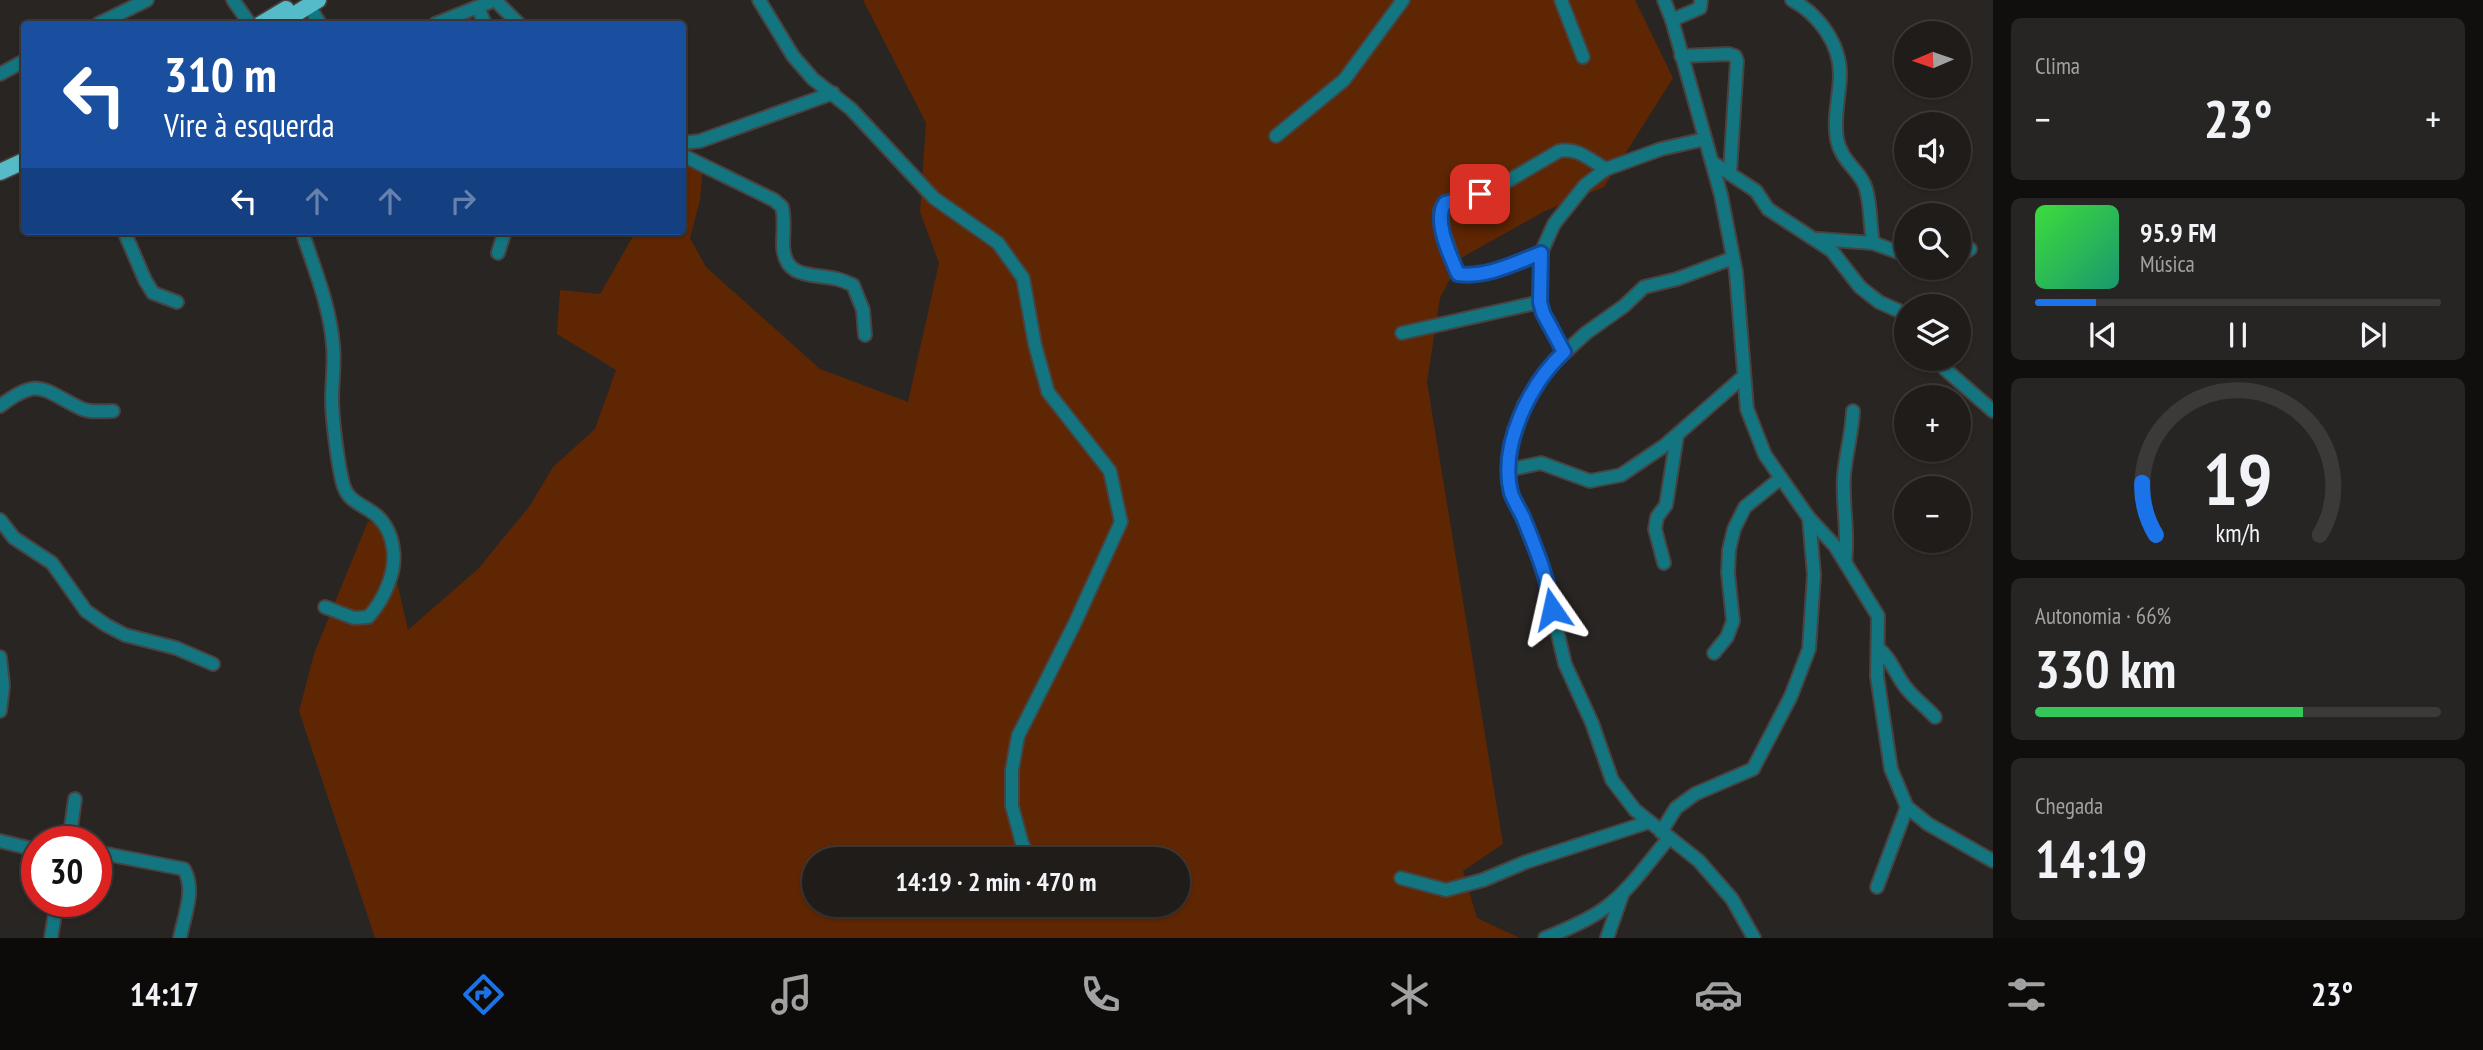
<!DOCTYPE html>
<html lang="pt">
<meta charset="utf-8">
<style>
:root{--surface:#1f1c1a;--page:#272523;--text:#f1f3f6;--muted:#a1a1a2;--line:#3c3a39;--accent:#1a73e8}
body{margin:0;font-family:"PT Sans Narrow",sans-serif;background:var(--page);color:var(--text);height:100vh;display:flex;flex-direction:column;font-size:26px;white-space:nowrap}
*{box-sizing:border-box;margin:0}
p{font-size:23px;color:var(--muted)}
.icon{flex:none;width:38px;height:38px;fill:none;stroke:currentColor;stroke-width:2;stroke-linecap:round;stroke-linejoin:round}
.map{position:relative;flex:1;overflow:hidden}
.sheet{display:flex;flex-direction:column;gap:18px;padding:18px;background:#110f0e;width:490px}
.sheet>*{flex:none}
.guide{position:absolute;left:21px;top:21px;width:665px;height:214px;border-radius:7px;box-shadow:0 2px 5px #0004,0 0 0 2px var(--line);background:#1a4fa0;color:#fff;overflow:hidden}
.needle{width:46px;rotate:268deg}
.fabs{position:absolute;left:1894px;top:21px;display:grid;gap:14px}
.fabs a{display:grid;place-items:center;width:77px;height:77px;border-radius:50%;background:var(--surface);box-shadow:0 2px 5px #0004,0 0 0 2px var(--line);font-size:35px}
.speed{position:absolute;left:21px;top:826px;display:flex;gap:14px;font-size:35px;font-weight:700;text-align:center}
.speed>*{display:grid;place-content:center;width:91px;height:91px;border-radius:50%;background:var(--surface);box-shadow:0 2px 5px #0004,0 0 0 2px var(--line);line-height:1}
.speed .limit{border:10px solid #d22;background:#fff;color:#111}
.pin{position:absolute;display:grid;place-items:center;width:60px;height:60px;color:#fff;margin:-30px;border-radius:14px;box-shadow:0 4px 10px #0006}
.me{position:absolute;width:77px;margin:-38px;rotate:349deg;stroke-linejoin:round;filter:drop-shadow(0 0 5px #0008)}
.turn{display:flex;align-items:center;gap:24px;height:147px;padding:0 28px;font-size:32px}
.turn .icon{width:91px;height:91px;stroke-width:2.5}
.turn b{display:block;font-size:49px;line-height:60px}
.lanes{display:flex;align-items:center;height:66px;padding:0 28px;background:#0003;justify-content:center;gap:35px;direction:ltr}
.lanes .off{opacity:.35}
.big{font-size:52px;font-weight:800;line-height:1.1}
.sheet .tile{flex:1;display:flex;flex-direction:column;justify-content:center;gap:10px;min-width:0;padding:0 24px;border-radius:10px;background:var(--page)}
.sheet .dial{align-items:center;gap:0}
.dial svg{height:182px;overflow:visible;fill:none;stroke:var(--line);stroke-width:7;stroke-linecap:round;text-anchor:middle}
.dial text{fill:var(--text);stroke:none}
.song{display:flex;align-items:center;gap:21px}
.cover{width:84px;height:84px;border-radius:10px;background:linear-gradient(135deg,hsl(120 70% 55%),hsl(160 70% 35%))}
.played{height:7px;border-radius:4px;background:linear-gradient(90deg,var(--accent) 15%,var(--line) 15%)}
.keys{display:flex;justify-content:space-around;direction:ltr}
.heat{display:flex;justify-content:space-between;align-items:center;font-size:38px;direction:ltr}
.charge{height:10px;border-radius:5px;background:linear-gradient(90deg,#34c759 66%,var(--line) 0)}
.trip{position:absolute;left:802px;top:847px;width:388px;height:70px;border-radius:35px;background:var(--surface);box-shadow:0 2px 5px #0004,0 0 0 2px var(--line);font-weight:800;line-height:70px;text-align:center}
.tabs{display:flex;height:112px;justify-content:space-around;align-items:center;background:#0c0b0a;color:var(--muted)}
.tabs .icon{width:49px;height:49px}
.tabs .selected{color:var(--accent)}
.tabs b{font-size:32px;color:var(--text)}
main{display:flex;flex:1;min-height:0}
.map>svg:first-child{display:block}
</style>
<main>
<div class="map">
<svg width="1993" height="938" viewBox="0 0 1993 938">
<rect width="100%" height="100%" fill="#292523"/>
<path fill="#5f2603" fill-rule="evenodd" d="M 863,0 L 1635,0 L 1673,78 L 1604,187 L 1545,211 L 1461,258 L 1440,298 L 1427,382 L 1503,844 L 1463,871 L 1477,918 L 1520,938 L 375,938 L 299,711 L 314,654 L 368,521 L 385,529 L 408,630 L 478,569 L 529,507 L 553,467 L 595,429 L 616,370 L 557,334 L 560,290 L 600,294 L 636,231 L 682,231 L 683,153 L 703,164 L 700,200 L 690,238 L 706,267 L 820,369 L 908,402 L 939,263 L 920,212 L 926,123 ZM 814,859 L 1178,859 L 1178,905 L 814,905 Z"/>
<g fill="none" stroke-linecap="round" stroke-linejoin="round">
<g stroke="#474341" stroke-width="16">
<g id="minor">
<path d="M 233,0 L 250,24"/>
<path d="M 495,0 L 519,24"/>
<path d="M 759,0 L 793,56 L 813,79 L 851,109 L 934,198 L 998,243 L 1023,278 L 1035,345 L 1048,392 L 1110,471 L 1121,522 L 1074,625 L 1018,736 L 1012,770 L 1012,806 L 1022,843 L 1030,859"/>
<path d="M 1561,0 L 1583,57"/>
<path d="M 1664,0 L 1672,20 L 1721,195 L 1736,272 L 1747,409 L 1765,455 L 1809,518 L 1835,546 L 1878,616 L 1877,676 L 1891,769 L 1907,807 L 1928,824 L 1993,861"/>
<path d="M 1792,0 C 1818,14 1840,43 1840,74 C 1840,95 1833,117 1837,139 C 1841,162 1862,172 1866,189 C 1871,206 1870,226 1873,243"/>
<path d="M 309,6 L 320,24"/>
<path d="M 478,8 L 485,24"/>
<path d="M 1672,20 L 1700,8 L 1701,0"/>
<path d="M 98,24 L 147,0"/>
<path d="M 435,24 L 495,0"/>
<path d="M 1681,56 L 1729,54 L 1735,56 L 1737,61 L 1730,172"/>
<path d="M 0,74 L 24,61"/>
<path d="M 1276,136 L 1344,80 L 1403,0"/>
<path d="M 682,143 L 700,141 L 833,93"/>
<path d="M 682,155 L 774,200 L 782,207 C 785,220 783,233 783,246 C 785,280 813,273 837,279 C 842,280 848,283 853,285 L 863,310 L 865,335"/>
<path d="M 1712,162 L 1756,191 L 1768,209 L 1832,251 L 1860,287 L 1879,302 L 1906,314"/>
<path d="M 124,231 L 145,280 L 153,293 L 177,302"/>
<path d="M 302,231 C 314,268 330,306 333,345 C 335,362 332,381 332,399 C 332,419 338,465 343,484 C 348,503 364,504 377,516 C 386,524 392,537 393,549 C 397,571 383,602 368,617 L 354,618 L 325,607"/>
<path d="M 1818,239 L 1873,243 L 1906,255"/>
<path d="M 498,253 L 505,231"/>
<path d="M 1541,253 C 1515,263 1486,278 1458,274 L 1440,222 L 1440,211 L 1445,203 L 1496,188 L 1559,151 C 1577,147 1590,160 1606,169"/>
<path d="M 1958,256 L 1970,249"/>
<path d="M 1733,258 L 1677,279 L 1644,287 L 1624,306 L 1586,333 L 1549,367 L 1524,405 L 1512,443 L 1508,470 L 1512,495 L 1535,546 L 1549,588 L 1552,609 L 1565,664 L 1592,723 L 1612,780 L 1635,810 L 1699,861 L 1732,899 L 1754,938"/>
<path d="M 1402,333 L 1540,302"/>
<path d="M 1564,353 L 1543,313 L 1540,302 L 1541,253 L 1554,224 L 1585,185 L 1606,169 L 1661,149 L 1705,139"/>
<path d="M 1939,359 L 1945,369 L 1993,411"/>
<path d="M 0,406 C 40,376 42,390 80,408 C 89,413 103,411 113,411"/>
<path d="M 1508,470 L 1541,463 L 1590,481 L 1621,475 L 1664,446 L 1744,376"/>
<path d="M 0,520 L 14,538 L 52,563 L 86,611 L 106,625 L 125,635 L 176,648 L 213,664"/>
<path d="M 1845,562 C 1849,533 1842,505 1844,475 C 1846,453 1852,433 1853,411"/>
<path d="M 1664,563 L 1655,529 L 1657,517 L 1666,505 L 1677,436"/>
<path d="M 1878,648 C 1892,659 1895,675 1907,689 C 1915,699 1926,707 1935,717"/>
<path d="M 1714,653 L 1727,637 L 1733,621 L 1728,573 L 1729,550 L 1734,529 L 1745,507 L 1781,478"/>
<path d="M 0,657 L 3,686 L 0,711"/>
<path d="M 1661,832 L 1676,808 L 1695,794 L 1753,769 L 1791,696 L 1809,649 L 1814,575 L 1809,518"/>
<path d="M 0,841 L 37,850"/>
<path d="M 69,842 L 75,799"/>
<path d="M 96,852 L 184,869 C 196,890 184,916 180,938"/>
<path d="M 1401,878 L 1446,890 L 1483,880 L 1526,862 L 1649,822"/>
<path d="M 1877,887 L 1907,807"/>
<path d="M 51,938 L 57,901"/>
<path d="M 1545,938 C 1565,930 1587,921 1605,908 C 1630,890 1649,861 1669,838"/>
<path d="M 1607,938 L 1622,895"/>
</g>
</g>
<g stroke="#474341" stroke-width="19">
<g id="major">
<path d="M 261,24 L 286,9"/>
<path d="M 279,24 L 318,0"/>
<path d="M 0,172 L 24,161"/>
</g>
</g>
<use href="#minor" stroke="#127580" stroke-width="12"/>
<use href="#major" stroke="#56bbc8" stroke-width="16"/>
</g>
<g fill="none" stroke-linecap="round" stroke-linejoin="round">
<g stroke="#114b97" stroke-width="18">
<path id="route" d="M 1480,194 L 1445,203 C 1433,221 1450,255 1458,274 C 1486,278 1515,263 1541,253 L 1540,302 L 1543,313 L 1564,352 C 1530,384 1499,445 1511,493 C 1514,501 1519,509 1523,517 C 1535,547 1548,577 1552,609"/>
</g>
<use href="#route" stroke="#1a73e8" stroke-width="12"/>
</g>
</svg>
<div class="fabs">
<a><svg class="needle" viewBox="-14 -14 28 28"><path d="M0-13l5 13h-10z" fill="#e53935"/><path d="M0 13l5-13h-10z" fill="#a1a1a2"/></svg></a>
<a><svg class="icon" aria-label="sound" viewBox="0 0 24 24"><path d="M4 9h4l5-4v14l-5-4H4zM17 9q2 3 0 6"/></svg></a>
<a><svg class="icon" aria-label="search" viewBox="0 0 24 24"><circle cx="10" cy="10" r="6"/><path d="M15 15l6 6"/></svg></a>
<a><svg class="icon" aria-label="layers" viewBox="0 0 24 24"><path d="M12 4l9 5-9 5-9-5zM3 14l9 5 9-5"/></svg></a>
<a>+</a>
<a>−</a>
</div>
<div class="speed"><div class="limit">30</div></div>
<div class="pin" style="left:1480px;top:194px;background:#d93025"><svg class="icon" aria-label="arrive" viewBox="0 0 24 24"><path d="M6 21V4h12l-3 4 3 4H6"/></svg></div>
<svg class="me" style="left:1552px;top:609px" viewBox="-20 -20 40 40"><path d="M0-17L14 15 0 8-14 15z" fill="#1a73e8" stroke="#fff" stroke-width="4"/></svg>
<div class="trip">14:19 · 2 min · 470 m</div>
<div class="guide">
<div class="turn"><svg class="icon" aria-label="left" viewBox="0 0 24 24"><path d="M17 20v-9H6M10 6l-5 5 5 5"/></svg><div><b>310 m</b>Vire à esquerda</div></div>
<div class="lanes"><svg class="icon" aria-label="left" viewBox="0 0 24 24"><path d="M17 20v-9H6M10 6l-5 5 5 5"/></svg><svg class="icon off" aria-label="ahead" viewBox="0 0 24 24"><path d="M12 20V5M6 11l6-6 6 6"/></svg><svg class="icon off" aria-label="ahead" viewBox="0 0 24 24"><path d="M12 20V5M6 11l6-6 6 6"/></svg><svg class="icon off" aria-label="right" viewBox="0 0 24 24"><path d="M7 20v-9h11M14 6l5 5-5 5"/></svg></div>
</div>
</div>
<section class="sheet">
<div class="tile"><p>Clima</p>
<div class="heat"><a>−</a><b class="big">23°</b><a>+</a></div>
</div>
<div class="tile">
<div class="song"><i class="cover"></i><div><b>95.9 FM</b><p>Música</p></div></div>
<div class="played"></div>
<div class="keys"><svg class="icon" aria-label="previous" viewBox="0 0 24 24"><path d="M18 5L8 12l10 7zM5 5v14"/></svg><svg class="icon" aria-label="pause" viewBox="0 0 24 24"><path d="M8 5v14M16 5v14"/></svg><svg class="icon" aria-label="next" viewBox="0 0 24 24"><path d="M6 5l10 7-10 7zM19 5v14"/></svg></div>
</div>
<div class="tile dial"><svg viewBox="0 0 100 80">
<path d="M14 69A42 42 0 1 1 86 69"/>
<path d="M14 69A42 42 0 0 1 8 46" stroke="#1a73e8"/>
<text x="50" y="56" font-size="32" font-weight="700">19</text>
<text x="50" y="72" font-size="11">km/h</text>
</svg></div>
<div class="tile"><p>Autonomia · 66%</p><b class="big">330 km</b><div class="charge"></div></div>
<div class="tile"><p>Chegada</p><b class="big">14:19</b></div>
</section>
</main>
<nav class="tabs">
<b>14:17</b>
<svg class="icon selected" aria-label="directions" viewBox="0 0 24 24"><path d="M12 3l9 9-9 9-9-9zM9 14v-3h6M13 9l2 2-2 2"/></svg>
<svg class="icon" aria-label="music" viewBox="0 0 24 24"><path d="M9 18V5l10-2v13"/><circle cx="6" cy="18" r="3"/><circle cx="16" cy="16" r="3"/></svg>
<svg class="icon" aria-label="phone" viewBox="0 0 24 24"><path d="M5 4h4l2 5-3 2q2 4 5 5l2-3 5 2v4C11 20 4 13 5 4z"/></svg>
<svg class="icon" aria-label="climate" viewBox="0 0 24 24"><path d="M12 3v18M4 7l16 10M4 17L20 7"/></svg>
<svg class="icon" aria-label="car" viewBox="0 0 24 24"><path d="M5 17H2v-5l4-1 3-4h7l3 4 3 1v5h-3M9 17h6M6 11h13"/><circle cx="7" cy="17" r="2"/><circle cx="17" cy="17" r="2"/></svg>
<svg class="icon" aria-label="filters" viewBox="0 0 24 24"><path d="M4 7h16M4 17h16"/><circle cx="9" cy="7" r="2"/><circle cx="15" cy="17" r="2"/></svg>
<b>23°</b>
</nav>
